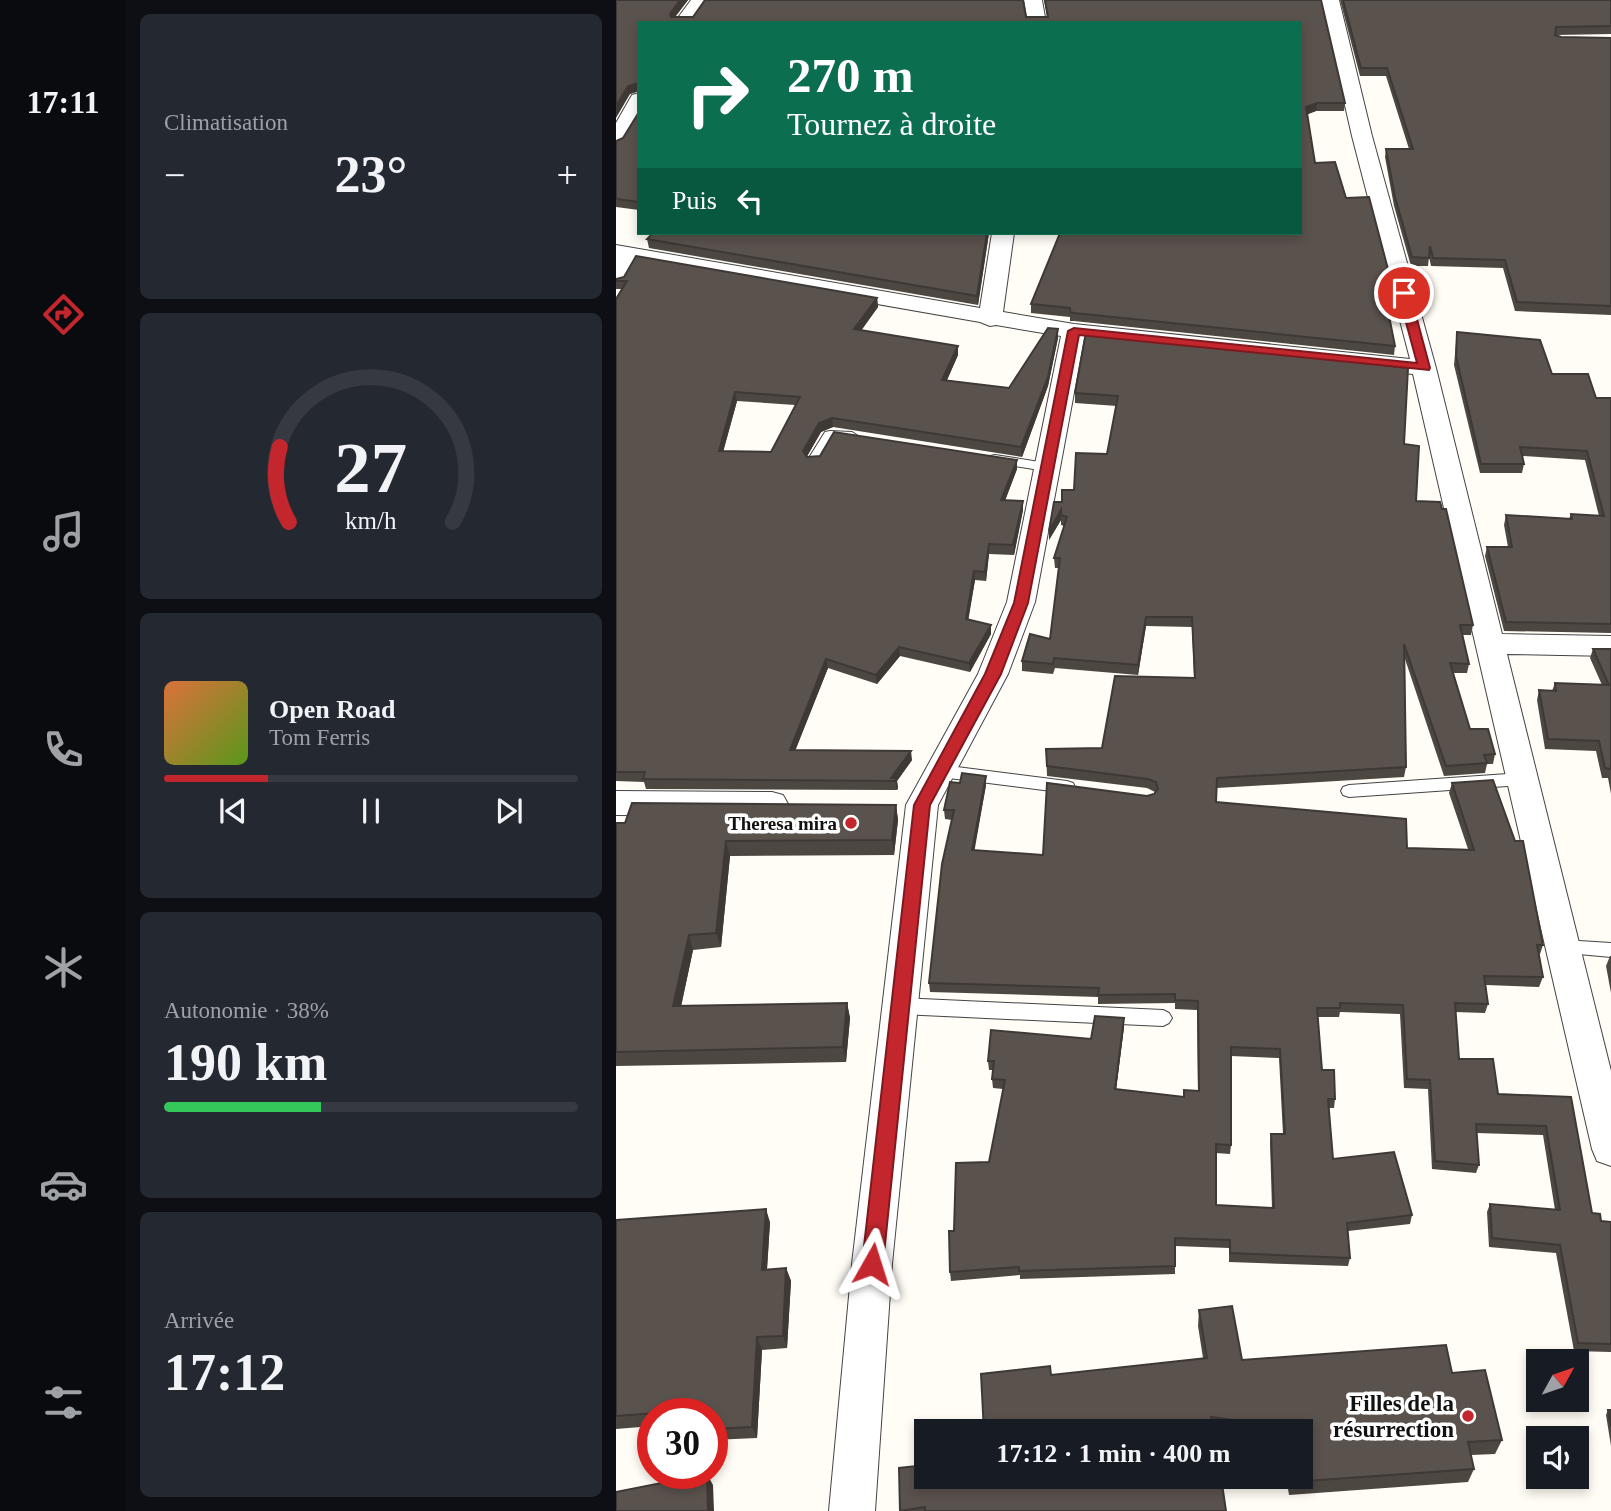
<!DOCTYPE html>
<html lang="fr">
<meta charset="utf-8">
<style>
:root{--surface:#171b24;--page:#242831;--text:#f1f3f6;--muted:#9ea1a6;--line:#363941;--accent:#c4262e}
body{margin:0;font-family:Georgia,serif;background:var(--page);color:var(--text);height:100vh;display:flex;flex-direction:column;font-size:26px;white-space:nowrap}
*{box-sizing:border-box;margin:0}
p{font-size:23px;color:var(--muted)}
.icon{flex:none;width:38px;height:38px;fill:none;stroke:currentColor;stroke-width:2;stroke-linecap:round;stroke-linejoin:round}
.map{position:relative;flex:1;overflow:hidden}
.panel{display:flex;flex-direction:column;gap:14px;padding:14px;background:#0d0f14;width:490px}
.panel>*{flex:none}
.guide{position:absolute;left:21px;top:21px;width:665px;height:214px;border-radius:0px;box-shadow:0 4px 10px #0003;background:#0b6e4f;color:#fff;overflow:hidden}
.needle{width:46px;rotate:50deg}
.controls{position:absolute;left:910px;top:1349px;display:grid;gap:14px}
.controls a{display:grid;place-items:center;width:63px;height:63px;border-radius:0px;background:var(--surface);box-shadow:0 4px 10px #0003;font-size:35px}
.speed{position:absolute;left:21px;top:1398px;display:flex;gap:14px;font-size:35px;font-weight:700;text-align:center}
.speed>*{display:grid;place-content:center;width:91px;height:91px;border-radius:50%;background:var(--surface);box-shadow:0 4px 10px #0003;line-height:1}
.speed .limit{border:10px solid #d22;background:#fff;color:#111}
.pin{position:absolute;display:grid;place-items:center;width:60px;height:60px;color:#fff;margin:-30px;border:4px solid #fff;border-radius:50%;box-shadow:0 2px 7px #0007}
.me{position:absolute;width:77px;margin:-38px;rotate:6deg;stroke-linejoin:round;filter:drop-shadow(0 0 5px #0008)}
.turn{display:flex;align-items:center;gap:24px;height:147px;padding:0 35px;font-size:32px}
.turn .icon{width:91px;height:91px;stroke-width:2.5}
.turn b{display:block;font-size:49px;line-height:60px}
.then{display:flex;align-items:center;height:66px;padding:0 35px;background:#0003;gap:14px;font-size:26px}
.big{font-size:52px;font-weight:600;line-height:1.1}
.panel .tile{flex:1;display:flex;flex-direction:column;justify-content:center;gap:10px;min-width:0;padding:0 24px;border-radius:10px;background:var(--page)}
.panel .dial{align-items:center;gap:0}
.dial svg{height:182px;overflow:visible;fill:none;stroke:var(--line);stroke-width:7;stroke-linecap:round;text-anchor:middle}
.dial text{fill:var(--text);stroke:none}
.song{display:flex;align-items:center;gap:21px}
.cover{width:84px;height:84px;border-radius:10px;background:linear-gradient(135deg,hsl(20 70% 55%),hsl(90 70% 35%))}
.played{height:7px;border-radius:4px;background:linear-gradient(90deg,var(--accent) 25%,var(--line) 25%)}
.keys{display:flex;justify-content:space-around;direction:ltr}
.heat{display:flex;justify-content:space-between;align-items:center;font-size:38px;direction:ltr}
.charge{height:10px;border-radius:5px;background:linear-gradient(90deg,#34c759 38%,var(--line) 0)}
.trip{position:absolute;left:298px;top:1419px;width:399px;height:70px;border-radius:0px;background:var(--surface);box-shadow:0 4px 10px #0003;font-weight:600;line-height:70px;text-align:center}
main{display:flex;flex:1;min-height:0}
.dock{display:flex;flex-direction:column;width:126px;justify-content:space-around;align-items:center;background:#090b0e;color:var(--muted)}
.dock .icon{width:49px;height:49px}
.dock .selected{color:var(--accent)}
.dock b{font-size:32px;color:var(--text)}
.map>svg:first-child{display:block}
</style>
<main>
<nav class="dock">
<b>17:11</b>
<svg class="icon selected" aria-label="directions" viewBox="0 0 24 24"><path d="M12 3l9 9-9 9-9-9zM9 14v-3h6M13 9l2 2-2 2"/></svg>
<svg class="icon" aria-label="music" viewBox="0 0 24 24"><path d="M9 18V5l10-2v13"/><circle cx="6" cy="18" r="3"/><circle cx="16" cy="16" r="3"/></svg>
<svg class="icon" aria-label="phone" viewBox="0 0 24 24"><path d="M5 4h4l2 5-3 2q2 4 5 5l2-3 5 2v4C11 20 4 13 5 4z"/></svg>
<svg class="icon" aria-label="climate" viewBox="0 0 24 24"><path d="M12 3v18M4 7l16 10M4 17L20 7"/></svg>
<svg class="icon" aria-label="car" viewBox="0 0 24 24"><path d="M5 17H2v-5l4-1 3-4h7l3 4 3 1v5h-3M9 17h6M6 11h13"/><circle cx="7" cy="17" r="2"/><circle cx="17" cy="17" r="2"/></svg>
<svg class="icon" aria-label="filters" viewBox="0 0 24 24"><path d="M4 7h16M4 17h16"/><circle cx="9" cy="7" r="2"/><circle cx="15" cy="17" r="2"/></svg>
</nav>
<section class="panel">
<div class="tile"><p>Climatisation</p>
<div class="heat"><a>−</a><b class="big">23°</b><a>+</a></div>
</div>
<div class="tile dial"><svg viewBox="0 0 100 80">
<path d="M14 69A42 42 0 1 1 86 69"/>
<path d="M14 69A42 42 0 0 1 10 36" stroke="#c4262e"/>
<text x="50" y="56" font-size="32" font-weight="700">27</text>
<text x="50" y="72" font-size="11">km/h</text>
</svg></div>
<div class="tile">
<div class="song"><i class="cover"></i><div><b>Open Road</b><p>Tom Ferris</p></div></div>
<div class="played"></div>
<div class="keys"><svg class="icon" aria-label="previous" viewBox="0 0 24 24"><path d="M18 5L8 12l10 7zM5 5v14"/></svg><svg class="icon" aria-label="pause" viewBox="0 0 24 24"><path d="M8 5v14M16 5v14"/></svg><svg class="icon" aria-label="next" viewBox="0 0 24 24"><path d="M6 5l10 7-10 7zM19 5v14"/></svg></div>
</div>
<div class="tile"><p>Autonomie · 38%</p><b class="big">190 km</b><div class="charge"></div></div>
<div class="tile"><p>Arrivée</p><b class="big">17:12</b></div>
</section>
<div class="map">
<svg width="995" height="1511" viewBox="0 0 995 1511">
<rect width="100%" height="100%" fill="#fffdf5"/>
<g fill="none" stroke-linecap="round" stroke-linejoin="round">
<g stroke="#444" stroke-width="2">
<g id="lane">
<path d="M 214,431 L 236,432 L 242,436 L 236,440 L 218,439 L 203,464 L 193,464 L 191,461 L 209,432 Z"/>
<path d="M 379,455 L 430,463 L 437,467 L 430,471 L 374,462 L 374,456 Z"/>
<path d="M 325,765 L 451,781 L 457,783 L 459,787 L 457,791 L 451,793 L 325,777 L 317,771 Z"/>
<path d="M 906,773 L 912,775 L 914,779 L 912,783 L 906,785 L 733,797 L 727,795 L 725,791 L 727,787 L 733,785 Z"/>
<path d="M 947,940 L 995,943 L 995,957 L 941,952 L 938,947 L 941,942 Z"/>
<path d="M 284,998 L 547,1010 L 553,1013 L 556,1018 L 553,1023 L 547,1026 L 284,1014 L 278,1011 L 275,1006 L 278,1001 Z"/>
</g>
</g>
<g stroke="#444" stroke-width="2">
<g id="street">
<path d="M 75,0 L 93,0 L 76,23 L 58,23 Z"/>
<path d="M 408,0 L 426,0 L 430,23 L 412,23 Z"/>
<path d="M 705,0 L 723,0 L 756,136 L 820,368 L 886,634 L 995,636 L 995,656 L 891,654 L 995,1071 L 995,1166 L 981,1161 L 976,1149 L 797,374 L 468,339 L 419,602 L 392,674 L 322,805 L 276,1264 L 259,1511 L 213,1511 L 236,1264 L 290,805 L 362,674 L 391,602 L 445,336 L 380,325 L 374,326 L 364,322 L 21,262 L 8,284 L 0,286 L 0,245 L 364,308 L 376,233 L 398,233 L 387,312 L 458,324 L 794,359 L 736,136 Z"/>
<path d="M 23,93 L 23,118 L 7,145 L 0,147 L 0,123 L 16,95 Z"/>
<path d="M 0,791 L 156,792 L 167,795 L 172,804 L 167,813 L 156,816 L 0,815 Z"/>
</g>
</g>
<use href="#lane" fill="#fff" fill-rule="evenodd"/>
<use href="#street" fill="#fff" fill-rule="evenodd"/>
</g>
<g fill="#4d4742" fill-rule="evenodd">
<path d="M 0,0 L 72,0 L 59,17 L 431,17 L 428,0 L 705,0 L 729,103 L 728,111 L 700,111 L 691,114 L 699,163 L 730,198 L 783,311 L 781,320 L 774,320 L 779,346 L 778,355 L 458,321 L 454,321 L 454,317 L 415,313 L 415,304 L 684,23 L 23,91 L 14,94 Z"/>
<path d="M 724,0 L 995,0 L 995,34 L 941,35 L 945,37 L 995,38 L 995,315 L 899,311 L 887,268 L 815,266 L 813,257 L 812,266 L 795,266 L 778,206 L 769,157 L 770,149 L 793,149 L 770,76 L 744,76 Z"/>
<path d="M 23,112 L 23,210 L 0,207 L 0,141 L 7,138 Z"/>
<path d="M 37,233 L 373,233 L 362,305 L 33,248 L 31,239 Z"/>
<path d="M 0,279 L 261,298 L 262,307 L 245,330 L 342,355 L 331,380 L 393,388 L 442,329 L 442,338 L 432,386 L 406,457 L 217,427 L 205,432 L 191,456 L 191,457 L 401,469 L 389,500 L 407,501 L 407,510 L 398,555 L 373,554 L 370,581 L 359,580 L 352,619 L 375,634 L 354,672 L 284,656 L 261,684 L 212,668 L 179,750 L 296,760 L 281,781 L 282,788 L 281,790 L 30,789 L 28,782 L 0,781 L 0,299 L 6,289 L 0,289 ZM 121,401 L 179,405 L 155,452 L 107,451 Z"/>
<path d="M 470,332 L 788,444 L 800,501 L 857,625 L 855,635 L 847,635 L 853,664 L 851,673 L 837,673 L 854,729 L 879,754 L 877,764 L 871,764 L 869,773 L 828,776 L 789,659 L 790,767 L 788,777 L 601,788 L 600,802 L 791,848 L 852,849 L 833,793 L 836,783 L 927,945 L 924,954 L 923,954 L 927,977 L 923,987 L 870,985 L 872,1004 L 869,1013 L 839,1012 L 843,1059 L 882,1094 L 955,1097 L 976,1213 L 985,1221 L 995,1222 L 995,1352 L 958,1351 L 940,1253 L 873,1247 L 871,1212 L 874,1204 L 939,1210 L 927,1135 L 860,1133 L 863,1165 L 860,1173 L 816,1169 L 812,1089 L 788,1088 L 784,1014 L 724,1012 L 723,1017 L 702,1017 L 706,1070 L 719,1099 L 718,1108 L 713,1108 L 717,1159 L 796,1215 L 794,1224 L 732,1231 L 734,1258 L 732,1266 L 613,1262 L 613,1248 L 559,1246 L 559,1274 L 404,1279 L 404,1275 L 335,1281 L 334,1272 L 338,1231 L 373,1162 L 387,1089 L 377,1088 L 376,1079 L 377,1070 L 373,1070 L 372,1061 L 475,1039 L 508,1027 L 500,1090 L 568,1097 L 582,1091 L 581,1010 L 559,1009 L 559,1003 L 482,1004 L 482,997 L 314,992 L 313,983 L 336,820 L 329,819 L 328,810 L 344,783 L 370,776 L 370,785 L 358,850 L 427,855 L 531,796 L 538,794 L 539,792 L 531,788 L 431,776 L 430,749 L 486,748 L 578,678 L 576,627 L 530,626 L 522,675 L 439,668 L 437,674 L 406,671 L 406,661 L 434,639 L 443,568 L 439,568 L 438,558 L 448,526 L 445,525 L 445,520 L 433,540 L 446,502 L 458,490 L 491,454 L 501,406 L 459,403 L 459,393 ZM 615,1056 L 663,1058 L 667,1134 L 655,1134 L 654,1142 L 656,1208 L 600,1205 L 600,1153 L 614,1154 L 615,1145 Z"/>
<path d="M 841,332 L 936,374 L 980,398 L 995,398 L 995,633 L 888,631 L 869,556 L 871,547 L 892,547 L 888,525 L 890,515 L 953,519 L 955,514 L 983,516 L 969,460 L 907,456 L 908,464 L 906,473 L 864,473 L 838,365 Z"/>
<path d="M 977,649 L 995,649 L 995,794 L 992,778 L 986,778 L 980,751 L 929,749 L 921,700 L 923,690 L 936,691 L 939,683 L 986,685 L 974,658 Z"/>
<path d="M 280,805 L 282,820 L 278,855 L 114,856 L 105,947 L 77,950 L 65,1006 L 231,1003 L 234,1018 L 230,1062 L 0,1066 L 0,823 Z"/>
<path d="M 994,956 L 995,956 L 995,993 L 990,966 Z"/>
<path d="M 0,1220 L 154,1222 L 151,1270 L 170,1268 L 175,1281 L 171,1348 L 146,1350 L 141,1438 L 96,1440 L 96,1414 L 37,1414 L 37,1426 L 0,1429 Z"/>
<path d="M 583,1310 L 626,1360 L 836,1373 L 886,1440 L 879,1454 L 855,1455 L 858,1469 L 852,1482 L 673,1495 L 670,1477 L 684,1477 L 684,1432 L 368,1432 L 435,1375 L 587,1358 L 582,1326 Z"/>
<path d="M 992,1410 L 995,1410 L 995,1446 L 990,1415 Z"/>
<path d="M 283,1468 L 610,1511 L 284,1511 Z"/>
</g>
<g fill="#3f3936">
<path d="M 64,0 L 72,0 L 56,21 L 54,14 Z"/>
<path d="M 23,83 L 23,91 L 14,94 L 0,118 L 0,106 L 12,86 Z"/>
<path d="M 701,103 L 700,111 L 690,115 L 690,107 Z"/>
<path d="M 371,233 L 373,233 L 362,305 L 361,296 Z"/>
<path d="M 261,298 L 262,307 L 240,338 L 238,329 Z"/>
<path d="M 442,329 L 442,338 L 432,386 L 406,457 L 405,447 Z"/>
<path d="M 342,346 L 342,355 L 327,389 L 326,380 Z"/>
<path d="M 119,392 L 121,401 L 105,460 L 103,451 Z"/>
<path d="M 216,418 L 217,427 L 205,432 L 189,460 L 187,451 L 203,423 Z"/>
<path d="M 401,460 L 401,469 L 386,509 L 385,500 Z"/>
<path d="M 407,501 L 407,510 L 398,555 L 397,545 Z"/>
<path d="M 445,510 L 445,520 L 433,540 L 433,531 Z"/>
<path d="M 373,544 L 373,554 L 370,581 L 369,572 Z"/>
<path d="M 358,571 L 359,580 L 351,628 L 350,619 Z"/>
<path d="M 530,617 L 530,626 L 522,675 L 522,665 Z"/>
<path d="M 375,625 L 375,634 L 354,672 L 353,663 Z"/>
<path d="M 283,647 L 284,656 L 261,684 L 260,675 Z"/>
<path d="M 210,659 L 212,668 L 176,759 L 174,750 Z"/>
<path d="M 295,751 L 296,760 L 281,781 L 282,788 L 281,790 L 279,781 L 275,778 Z"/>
<path d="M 370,776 L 370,785 L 357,859 L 356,850 Z"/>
<path d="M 280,805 L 282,820 L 278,855 L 276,840 Z"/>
<path d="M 110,841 L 114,856 L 105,947 L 100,933 Z"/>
<path d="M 73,935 L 77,950 L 62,1021 L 57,1006 Z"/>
<path d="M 231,1003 L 234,1018 L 230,1062 L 227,1047 Z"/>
<path d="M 508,1018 L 508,1027 L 499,1098 L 499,1089 Z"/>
<path d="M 150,1209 L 154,1222 L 150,1283 L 146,1270 Z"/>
<path d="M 170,1268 L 175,1281 L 171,1348 L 167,1336 Z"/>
<path d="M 141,1337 L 146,1350 L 141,1438 L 136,1427 Z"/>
<path d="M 91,1474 L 97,1485 L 98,1511 L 92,1511 Z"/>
</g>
<g fill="#5a524d" stroke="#3f3936" stroke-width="2" fill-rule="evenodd">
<path d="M 0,0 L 64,0 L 54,14 L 55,17 L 77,17 L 89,0 L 407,0 L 410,17 L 432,17 L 429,0 L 705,0 L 729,103 L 701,103 L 690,107 L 699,163 L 719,162 L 730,198 L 753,197 L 783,311 L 772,311 L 779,346 L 458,313 L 454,312 L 454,308 L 415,304 L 444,233 L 684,233 L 684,23 L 23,23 L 23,83 L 12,86 L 0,106 Z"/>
<path d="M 727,0 L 995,0 L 995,26 L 940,27 L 939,35 L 945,37 L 995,38 L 995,306 L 901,302 L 889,260 L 817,258 L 814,246 L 813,258 L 796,257 L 779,197 L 770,149 L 797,149 L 771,68 L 745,68 Z"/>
<path d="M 23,112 L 23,202 L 0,199 L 0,141 L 7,138 Z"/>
<path d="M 37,233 L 371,233 L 361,296 L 31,239 Z"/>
<path d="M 20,256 L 261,298 L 238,329 L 342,346 L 326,380 L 393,388 L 432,328 L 442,329 L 432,377 L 405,447 L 216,418 L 203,423 L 187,451 L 191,457 L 204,456 L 218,432 L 401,460 L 385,500 L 407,501 L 397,545 L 373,544 L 369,572 L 358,571 L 350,619 L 375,625 L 353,663 L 283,647 L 260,675 L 210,659 L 174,750 L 295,751 L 275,778 L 280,778 L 279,781 L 27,779 L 29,772 L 0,772 L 0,299 L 11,281 L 0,281 L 0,279 L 8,277 ZM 119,392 L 184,397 L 155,452 L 103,451 Z"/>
<path d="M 470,332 L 792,368 L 788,444 L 803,446 L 800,501 L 824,502 L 826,509 L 830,509 L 857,625 L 844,625 L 853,664 L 834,663 L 854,729 L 872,729 L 879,754 L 868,755 L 871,763 L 830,766 L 788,644 L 790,767 L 601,778 L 600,802 L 790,819 L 791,848 L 858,850 L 836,783 L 877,780 L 899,841 L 907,841 L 927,945 L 921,945 L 927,977 L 868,976 L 872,1004 L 839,1003 L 843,1059 L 877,1059 L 882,1094 L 955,1097 L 976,1213 L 984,1214 L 985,1221 L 995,1222 L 995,1344 L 962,1343 L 944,1245 L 876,1238 L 874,1204 L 944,1210 L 930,1126 L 860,1124 L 863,1165 L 819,1161 L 814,1080 L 791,1079 L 787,1005 L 724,1003 L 724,1008 L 701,1008 L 706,1070 L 718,1070 L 719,1099 L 712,1099 L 717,1159 L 778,1152 L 796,1215 L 731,1223 L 734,1258 L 614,1253 L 614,1240 L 559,1238 L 559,1266 L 403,1271 L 403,1267 L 334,1272 L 333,1231 L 338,1231 L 340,1163 L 373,1162 L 389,1080 L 376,1079 L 378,1061 L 372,1061 L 375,1030 L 475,1039 L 479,1016 L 508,1018 L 499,1089 L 568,1097 L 568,1090 L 583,1091 L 582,1001 L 559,1000 L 559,994 L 482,995 L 483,988 L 313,983 L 326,864 L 338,810 L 328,810 L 334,782 L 344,783 L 346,773 L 370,776 L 356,850 L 427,855 L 431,783 L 531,796 L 538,794 L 542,789 L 540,782 L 532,779 L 431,766 L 430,749 L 486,748 L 499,676 L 579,678 L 576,617 L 530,617 L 522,665 L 438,658 L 437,664 L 406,661 L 414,634 L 434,639 L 444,558 L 438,558 L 451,517 L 445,515 L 445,510 L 433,531 L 438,502 L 446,502 L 446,490 L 458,490 L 460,453 L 491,454 L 502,396 L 459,393 ZM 615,1047 L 664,1049 L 669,1134 L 655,1134 L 658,1208 L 600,1205 L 600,1144 L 615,1145 Z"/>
<path d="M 841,332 L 924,340 L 936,374 L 972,374 L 980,398 L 995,398 L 995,624 L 890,622 L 871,547 L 896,547 L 890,515 L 956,519 L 955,514 L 988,516 L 971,451 L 904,447 L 908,464 L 865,464 L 840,356 Z"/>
<path d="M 977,649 L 995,649 L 995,770 L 995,769 L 989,768 L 983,741 L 932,739 L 923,690 L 940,691 L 939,683 L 993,685 Z"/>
<path d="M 16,803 L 280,805 L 276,840 L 110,841 L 100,933 L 73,935 L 57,1006 L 231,1003 L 227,1047 L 0,1052 L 0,823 L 9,823 Z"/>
<path d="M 150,1209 L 146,1270 L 170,1268 L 167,1336 L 141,1337 L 136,1427 L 96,1429 L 96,1414 L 80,1414 L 80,1410 L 0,1416 L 0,1220 Z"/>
<path d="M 616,1306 L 626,1360 L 830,1345 L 836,1373 L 869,1370 L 886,1440 L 852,1442 L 858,1469 L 676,1482 L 675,1477 L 684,1477 L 684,1432 L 668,1432 L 668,1427 L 595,1417 L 598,1432 L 368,1432 L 365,1374 L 434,1366 L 435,1375 L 591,1358 L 583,1310 Z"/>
<path d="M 992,1410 L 995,1410 L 995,1427 Z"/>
<path d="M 310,1465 L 310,1477 L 605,1477 L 610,1511 L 309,1511 L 309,1507 L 284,1511 L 283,1468 Z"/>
<path d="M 91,1474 L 92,1511 L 0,1511 L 0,1492 Z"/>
</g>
<path fill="#c4262e" stroke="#7f191e" stroke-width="2" d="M 788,289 L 794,293 L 814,368 L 813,370 L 463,335 L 412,603 L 385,674 L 314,805 L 267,1264 L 263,1271 L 256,1274 L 249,1271 L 246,1264 L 298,805 L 369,674 L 398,603 L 452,331 L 458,328 L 801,363 L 782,293 Z"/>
<g fill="#c4262e" stroke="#fff" stroke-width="2.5">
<circle cx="235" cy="823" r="7"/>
<circle cx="852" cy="1416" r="7"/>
</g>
<g text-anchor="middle" stroke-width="7" stroke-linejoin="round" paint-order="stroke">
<g font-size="19" font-weight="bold" fill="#111" stroke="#fff" text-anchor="end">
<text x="221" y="830">Theresa mira</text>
</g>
<g font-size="23" font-weight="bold" fill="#111" stroke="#fff" text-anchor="end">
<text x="838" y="1411">Filles de la<tspan x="838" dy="26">résurrection</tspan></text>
</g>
</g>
</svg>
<div class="controls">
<a><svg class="needle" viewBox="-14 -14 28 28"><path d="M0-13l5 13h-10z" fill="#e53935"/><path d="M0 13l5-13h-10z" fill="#9ea1a6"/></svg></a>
<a><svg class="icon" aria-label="sound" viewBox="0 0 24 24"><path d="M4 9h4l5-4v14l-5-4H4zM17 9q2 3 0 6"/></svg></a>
</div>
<div class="speed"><div class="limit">30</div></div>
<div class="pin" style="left:788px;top:293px;background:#d93025"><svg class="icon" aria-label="arrive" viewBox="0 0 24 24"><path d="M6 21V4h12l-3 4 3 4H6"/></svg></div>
<svg class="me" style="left:256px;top:1264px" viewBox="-20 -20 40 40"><path d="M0-17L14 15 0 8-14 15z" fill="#c4262e" stroke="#fff" stroke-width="4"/></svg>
<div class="trip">17:12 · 1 min · 400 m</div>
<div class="guide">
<div class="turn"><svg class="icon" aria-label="right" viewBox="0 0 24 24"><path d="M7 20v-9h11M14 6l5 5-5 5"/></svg><div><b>270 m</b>Tournez à droite</div></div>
<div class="then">Puis<svg class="icon" aria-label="left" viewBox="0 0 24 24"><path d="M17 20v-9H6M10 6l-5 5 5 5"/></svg></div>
</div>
</div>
</main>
